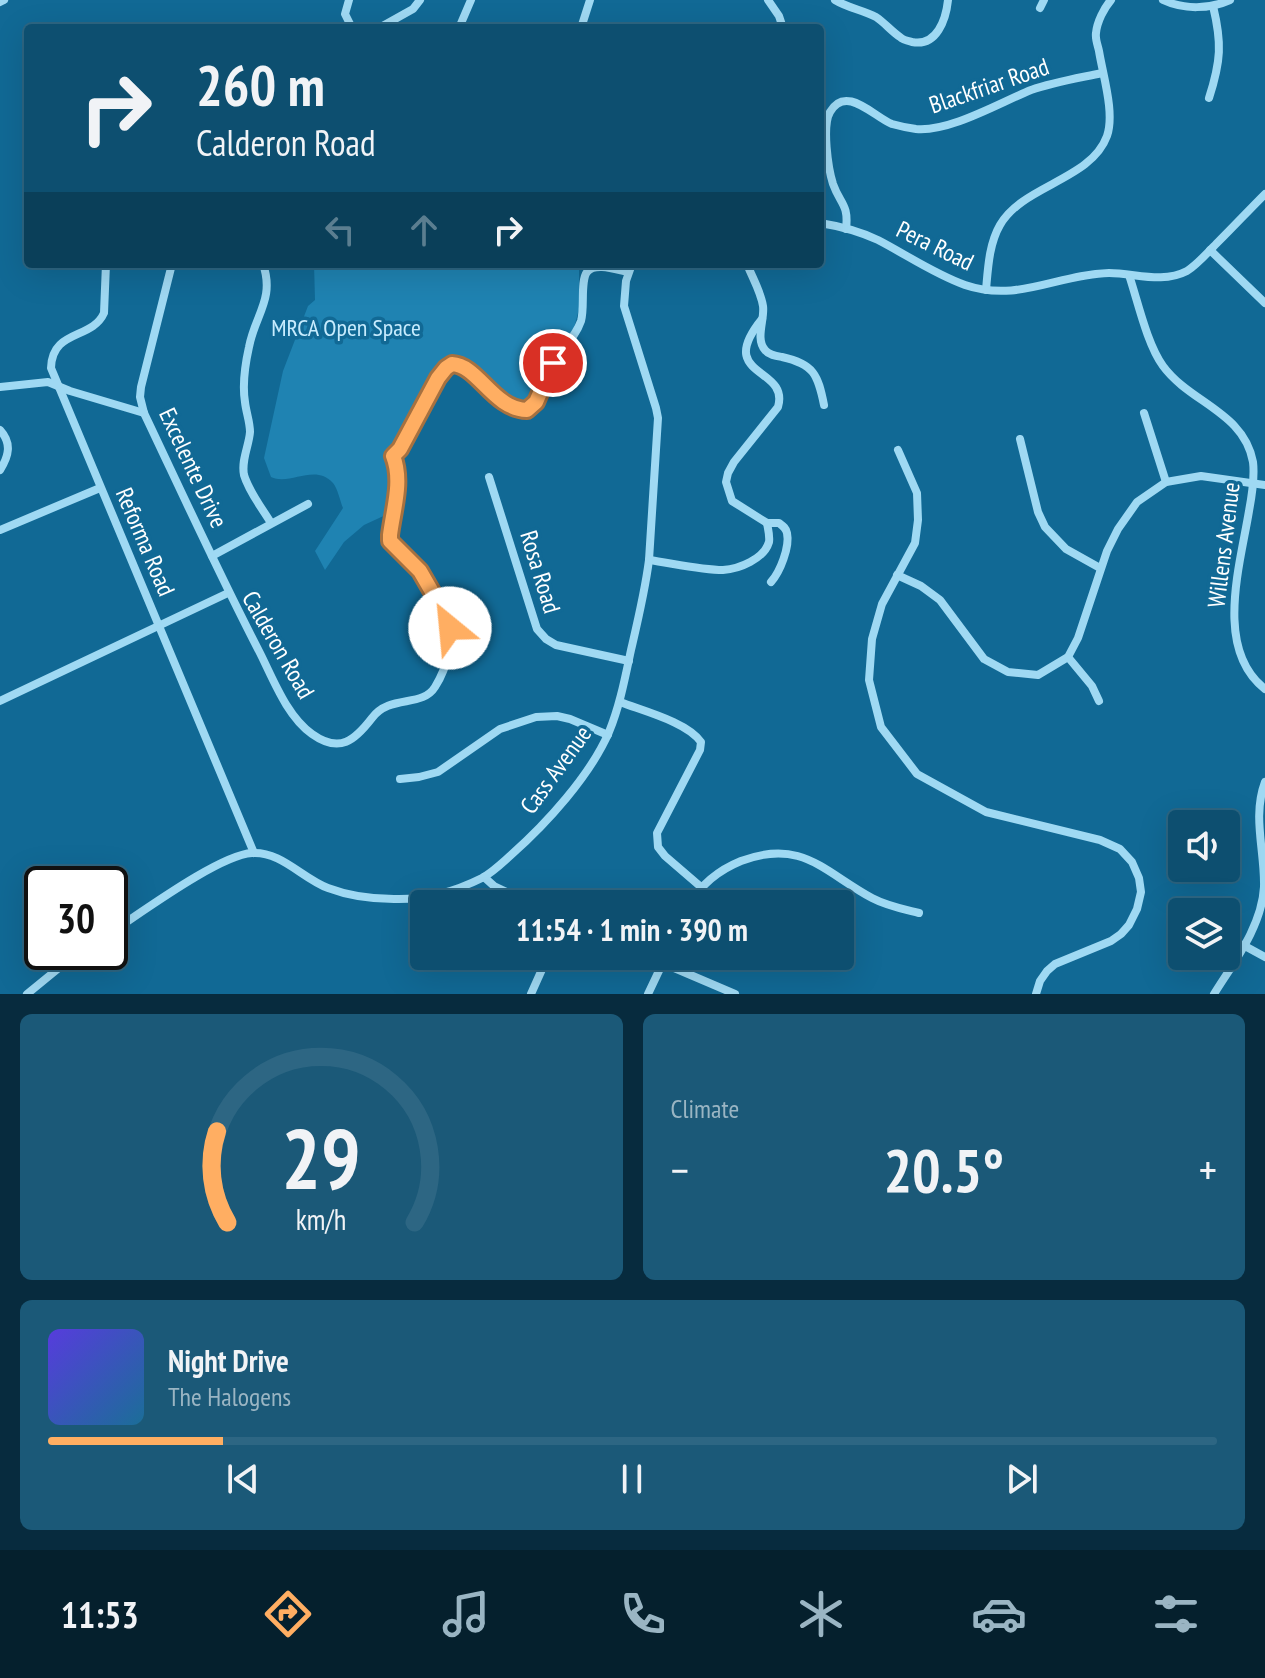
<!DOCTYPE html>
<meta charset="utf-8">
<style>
:root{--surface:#0d4f70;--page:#1b5978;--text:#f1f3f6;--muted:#9ab5c3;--line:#2d6683;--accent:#ffae62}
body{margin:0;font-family:"PT Sans Narrow",sans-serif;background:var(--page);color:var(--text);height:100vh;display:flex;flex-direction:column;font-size:30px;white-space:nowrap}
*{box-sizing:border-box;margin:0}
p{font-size:26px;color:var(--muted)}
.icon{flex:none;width:44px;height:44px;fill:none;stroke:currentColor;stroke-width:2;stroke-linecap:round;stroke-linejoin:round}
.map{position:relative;height:994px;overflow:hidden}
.panel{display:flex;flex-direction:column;gap:20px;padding:20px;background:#072b3e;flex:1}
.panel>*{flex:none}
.top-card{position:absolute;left:24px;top:24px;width:800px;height:244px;border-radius:8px;box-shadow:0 8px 32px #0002,0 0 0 2px var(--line);background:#0d4f70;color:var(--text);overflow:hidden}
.fabs{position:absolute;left:1168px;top:810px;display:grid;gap:16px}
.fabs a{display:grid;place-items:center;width:72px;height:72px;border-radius:8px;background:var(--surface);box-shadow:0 8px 32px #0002,0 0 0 2px var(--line);font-size:40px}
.speed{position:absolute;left:24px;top:866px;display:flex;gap:16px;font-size:40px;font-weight:700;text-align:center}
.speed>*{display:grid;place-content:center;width:104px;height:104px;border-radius:50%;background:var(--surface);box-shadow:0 8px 32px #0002,0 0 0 2px var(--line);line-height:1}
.speed .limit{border:4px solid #111;border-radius:12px;background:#fff;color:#111}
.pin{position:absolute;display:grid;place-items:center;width:68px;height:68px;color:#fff;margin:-34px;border:4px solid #fff;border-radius:50%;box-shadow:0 2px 8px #0007}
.me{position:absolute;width:88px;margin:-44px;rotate:332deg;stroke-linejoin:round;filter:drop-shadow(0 0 6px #0008)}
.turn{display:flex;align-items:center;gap:28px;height:168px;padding:0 40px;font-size:36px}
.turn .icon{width:104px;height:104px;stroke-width:2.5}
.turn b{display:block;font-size:56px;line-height:68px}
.lanes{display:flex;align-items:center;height:76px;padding:0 40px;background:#0003;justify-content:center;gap:40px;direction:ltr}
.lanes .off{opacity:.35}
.big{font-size:60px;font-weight:600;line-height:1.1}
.panel .tile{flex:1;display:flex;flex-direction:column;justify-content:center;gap:12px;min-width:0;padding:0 28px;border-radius:12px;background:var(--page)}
.panel .dial{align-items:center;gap:0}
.dial svg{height:208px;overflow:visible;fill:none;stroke:var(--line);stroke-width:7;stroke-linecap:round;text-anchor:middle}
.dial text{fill:var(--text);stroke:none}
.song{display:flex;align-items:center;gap:24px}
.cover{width:96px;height:96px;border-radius:12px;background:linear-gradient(135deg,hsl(250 70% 55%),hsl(200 70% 35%))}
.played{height:8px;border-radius:4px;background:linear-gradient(90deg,var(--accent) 15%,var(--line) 15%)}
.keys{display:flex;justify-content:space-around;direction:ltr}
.heat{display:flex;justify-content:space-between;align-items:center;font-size:44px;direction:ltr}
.panel .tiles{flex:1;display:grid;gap:20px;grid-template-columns:1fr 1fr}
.tile:last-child{grid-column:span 2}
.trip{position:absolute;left:410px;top:890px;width:444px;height:80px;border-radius:8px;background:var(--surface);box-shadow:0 8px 32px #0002,0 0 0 2px var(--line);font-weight:600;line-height:80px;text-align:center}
.menu{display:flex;height:128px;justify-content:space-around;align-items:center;background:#05202d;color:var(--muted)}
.menu .icon{width:56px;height:56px}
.menu .active{color:var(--accent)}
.menu b{font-size:36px;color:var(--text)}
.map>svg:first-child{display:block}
</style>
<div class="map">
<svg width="1265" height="994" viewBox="0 0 1265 994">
<rect width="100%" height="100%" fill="#116995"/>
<path fill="#1f83b2" d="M 314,264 L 579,264 L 579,309 L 574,328 L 532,404 L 523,406 L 509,401 L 463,362 C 448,357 447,361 437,372 L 392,459 L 393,494 L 390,500 L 390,513 L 364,525 L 344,542 L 325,570 L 315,551 L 343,508 C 340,501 338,489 333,483 C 315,463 290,486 271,477 L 264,458 L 283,371 L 308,306 L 315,300 Z"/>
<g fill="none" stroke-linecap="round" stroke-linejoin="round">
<g stroke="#9fd9f3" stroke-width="8">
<path d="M 349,0 L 345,14 L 352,28"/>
<path d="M 768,0 L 779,16 L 783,28"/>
<path d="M 835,0 C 848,8 863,10 876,17 C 885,23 891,31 900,37 C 903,40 908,41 912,42 C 937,47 946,19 948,0"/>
<path d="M 1163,0 C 1184,10 1210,9 1230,0"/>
<path d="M 0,2 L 4,0"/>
<path d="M 1040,8 L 1044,0"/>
<path d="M 379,28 L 413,9 L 420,0"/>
<path d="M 459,28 L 471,0"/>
<path d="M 581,28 L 590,0"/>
<path d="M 1209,98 C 1221,61 1222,43 1213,6"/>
<path d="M 820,223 C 839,226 861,232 878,240 C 907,255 934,274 965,285 C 1018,303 1058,274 1109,273 C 1135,273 1162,284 1187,271 C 1198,264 1209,251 1218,242 C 1234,226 1249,210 1265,194"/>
<path d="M 846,229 C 849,204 840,204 833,184 C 828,168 822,126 830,112 C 846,84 874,117 892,124 C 899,126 909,128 916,129 C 950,132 999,103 1031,90 C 1054,82 1079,78 1102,73"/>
<path d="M 1210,250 L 1265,303"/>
<path d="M 106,264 L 104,313 C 92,340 52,329 51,368 L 254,853"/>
<path d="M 172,264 L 141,387 L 140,397 L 144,413 C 182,493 219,574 260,653 C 274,681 287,716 312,734 C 340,754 355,740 372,718 C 390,694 422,708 435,687 C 447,668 455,639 446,617 C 443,608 435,600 430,592 C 425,583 422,573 415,565 C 409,557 393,550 390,540 C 389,534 391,527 392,522 C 395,500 401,477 393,456 L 400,449 L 438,378 C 446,368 451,361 464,366 C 481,383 501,409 527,410 C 541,402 543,381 550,367 C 559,351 575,339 581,321 C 585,308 580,281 587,272 C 595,262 617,270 628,272"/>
<path d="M 263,264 C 275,299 255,315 249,347 C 245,365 242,384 245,402 C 246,412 250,422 250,432 C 249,446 241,460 244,475 C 249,492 262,508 271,523"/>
<path d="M 747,264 C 752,277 761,292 763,306 C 765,319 755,339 765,350 C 769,355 776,356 782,357 C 814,364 818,375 824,405"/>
<path d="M 1129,275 C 1138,302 1147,344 1163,366 C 1190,403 1244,412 1253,462 C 1255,478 1252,495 1249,511 C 1240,566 1214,649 1265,689"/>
<path d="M 986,290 C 988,268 989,244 1000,225 C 1023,185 1091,180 1107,136 C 1115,113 1103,76 1099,51 C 1098,46 1095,39 1096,33 C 1097,22 1104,8 1111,0"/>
<path d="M 0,387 L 48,382 L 70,391 L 144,413"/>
<path d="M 1144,413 L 1166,482"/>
<path d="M 0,430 C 12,443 9,456 0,470"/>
<path d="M 1020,439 L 1038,512 L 1045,527 L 1066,549 L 1100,568"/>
<path d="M 898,450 L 917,493 L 918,520 L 915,543 L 882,604 L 872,639 L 869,680 L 881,727 L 917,774 L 986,812 L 1100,840 L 1120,849 L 1132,862 L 1139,878 L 1141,892 L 1137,909 L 1129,925 L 1121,934 L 1111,941 L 1055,964 L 1047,971 L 1040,981 L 1036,994"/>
<path d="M 489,477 L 537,629 L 546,639 L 556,645 L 629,661"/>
<path d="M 767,523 L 779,523 C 783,526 786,528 787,533 C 790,547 780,572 771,582"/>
<path d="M 0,530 L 100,488"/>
<path d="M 212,556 L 308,504"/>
<path d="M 649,560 C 671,563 701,570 723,570 C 739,569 764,559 769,542 C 770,536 768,529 767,523 L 732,501 L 726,482 L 728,473 L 734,462 L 778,407 C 790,366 714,378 762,319"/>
<path d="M 897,575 L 921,586 L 940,600 L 984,659 L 1008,672 L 1038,675 L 1068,657 L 1078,638 L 1107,551 L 1118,529 L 1137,502 L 1166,482 L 1201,476 L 1265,485"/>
<path d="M 1068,657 L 1092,686 L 1099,701"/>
<path d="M 0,701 L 228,593"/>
<path d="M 620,702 C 643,711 687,722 701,742 L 700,750 L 657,833 L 658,847 L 665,856 L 701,887"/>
<path d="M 400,779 L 419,777 L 438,772 L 500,729 L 536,717 L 557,716 L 570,719 L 608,735"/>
<path d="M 484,877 L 494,886 L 531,904"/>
<path d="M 690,904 C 702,883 719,870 741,861 C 802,838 824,872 872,898 C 887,906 903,909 919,913"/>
<path d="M 110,933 C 141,913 219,855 252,853 C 281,851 303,879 328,888 C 349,896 373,899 394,899 C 424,900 456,891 482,878 C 493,872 502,863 511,855 C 546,824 590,776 609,732 C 620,705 625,678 631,650 C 638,620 645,591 649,560 L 658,418 L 656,408 L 624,306 L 626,281 L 632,264"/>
<path d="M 1243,945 L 1265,957"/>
<path d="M 646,956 L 735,994"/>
<path d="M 27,994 L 65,963 L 81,952"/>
<path d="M 531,994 L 548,956"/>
<path d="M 648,994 L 666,956"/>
<path d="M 1214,994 C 1234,962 1262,926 1264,887 C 1265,851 1252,817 1265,782"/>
</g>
</g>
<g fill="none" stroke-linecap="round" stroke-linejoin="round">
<g stroke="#a67140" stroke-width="20">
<path id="route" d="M 450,628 L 446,616 L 420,571 L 390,541 L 390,535 C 393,510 403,481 393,456 L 400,449 L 438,378 L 446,368 L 452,364 C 478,365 493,409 527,410 L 536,402 L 553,363"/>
</g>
<use href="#route" stroke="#ffae62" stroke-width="14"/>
</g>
<g text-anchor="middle" stroke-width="7" stroke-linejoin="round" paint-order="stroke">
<g font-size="24" fill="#fff" stroke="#116995">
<text transform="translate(989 86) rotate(-19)" y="8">Blackfriar Road</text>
<text transform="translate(935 246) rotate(26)" y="8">Pera Road</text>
<text transform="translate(193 468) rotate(65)" y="8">Excelente Drive</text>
<text transform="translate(145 542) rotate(67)" y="8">Reforma Road</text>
<text transform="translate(1224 545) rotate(-83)" y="8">Willens Avenue</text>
<text transform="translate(540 572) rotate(73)" y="8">Rosa Road</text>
<text transform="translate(278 645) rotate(60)" y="8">Calderon Road</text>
<text transform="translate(556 770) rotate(-54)" y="8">Cass Avenue</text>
</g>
<g font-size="24" fill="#c7ecfe" stroke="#116995">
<text x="346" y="336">MRCA Open Space</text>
</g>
</g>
</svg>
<div class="fabs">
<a><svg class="icon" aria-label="sound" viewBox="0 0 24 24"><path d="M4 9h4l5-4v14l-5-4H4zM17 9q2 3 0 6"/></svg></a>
<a><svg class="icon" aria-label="layers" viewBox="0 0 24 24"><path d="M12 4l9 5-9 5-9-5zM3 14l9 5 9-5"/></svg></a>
</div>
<div class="speed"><div class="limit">30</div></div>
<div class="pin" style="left:553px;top:363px;background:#d93025"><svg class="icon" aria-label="arrive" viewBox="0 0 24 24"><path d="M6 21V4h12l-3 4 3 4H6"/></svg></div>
<svg class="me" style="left:450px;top:628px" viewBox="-20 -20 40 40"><circle r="19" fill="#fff"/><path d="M0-13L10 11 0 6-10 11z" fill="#ffae62"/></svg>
<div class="trip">11:54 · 1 min · 390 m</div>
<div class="top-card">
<div class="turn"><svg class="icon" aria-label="right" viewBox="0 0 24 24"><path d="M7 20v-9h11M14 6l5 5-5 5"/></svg><div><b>260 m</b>Calderon Road</div></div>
<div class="lanes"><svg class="icon off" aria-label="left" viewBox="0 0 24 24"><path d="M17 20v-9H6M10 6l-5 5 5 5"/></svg><svg class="icon off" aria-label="ahead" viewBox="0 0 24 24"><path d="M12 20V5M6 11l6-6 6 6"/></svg><svg class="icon" aria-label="right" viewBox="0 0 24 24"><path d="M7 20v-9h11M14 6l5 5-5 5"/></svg></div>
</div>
</div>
<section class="panel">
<div class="tiles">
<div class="tile dial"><svg viewBox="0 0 100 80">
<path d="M14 69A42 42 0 1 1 86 69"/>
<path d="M14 69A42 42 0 0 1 10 34" stroke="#ffae62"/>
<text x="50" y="56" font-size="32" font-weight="700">29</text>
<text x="50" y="72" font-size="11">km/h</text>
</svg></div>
<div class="tile"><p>Climate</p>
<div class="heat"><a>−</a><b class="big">20.5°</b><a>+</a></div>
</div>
<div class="tile">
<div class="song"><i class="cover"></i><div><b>Night Drive</b><p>The Halogens</p></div></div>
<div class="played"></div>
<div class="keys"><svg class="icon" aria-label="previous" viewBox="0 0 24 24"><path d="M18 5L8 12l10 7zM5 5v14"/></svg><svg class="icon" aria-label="pause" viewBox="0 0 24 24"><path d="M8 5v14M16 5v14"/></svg><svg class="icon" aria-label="next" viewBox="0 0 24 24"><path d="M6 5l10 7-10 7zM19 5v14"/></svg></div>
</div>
</div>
</section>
<nav class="menu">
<b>11:53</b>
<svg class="icon active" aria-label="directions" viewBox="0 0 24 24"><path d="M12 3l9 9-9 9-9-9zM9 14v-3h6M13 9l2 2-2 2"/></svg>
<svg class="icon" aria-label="music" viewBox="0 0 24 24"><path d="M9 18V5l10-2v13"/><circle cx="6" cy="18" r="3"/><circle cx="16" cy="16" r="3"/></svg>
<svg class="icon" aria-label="phone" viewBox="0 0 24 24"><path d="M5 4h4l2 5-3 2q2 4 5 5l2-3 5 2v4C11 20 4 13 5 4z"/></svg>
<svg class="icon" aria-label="climate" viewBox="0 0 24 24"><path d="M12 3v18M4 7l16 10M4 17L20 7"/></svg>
<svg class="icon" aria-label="car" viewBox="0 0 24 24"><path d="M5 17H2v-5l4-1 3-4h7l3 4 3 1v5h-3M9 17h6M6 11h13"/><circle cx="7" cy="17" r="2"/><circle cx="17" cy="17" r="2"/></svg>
<svg class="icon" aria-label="filters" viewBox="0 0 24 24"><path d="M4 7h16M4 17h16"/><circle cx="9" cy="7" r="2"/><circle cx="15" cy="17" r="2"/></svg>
</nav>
